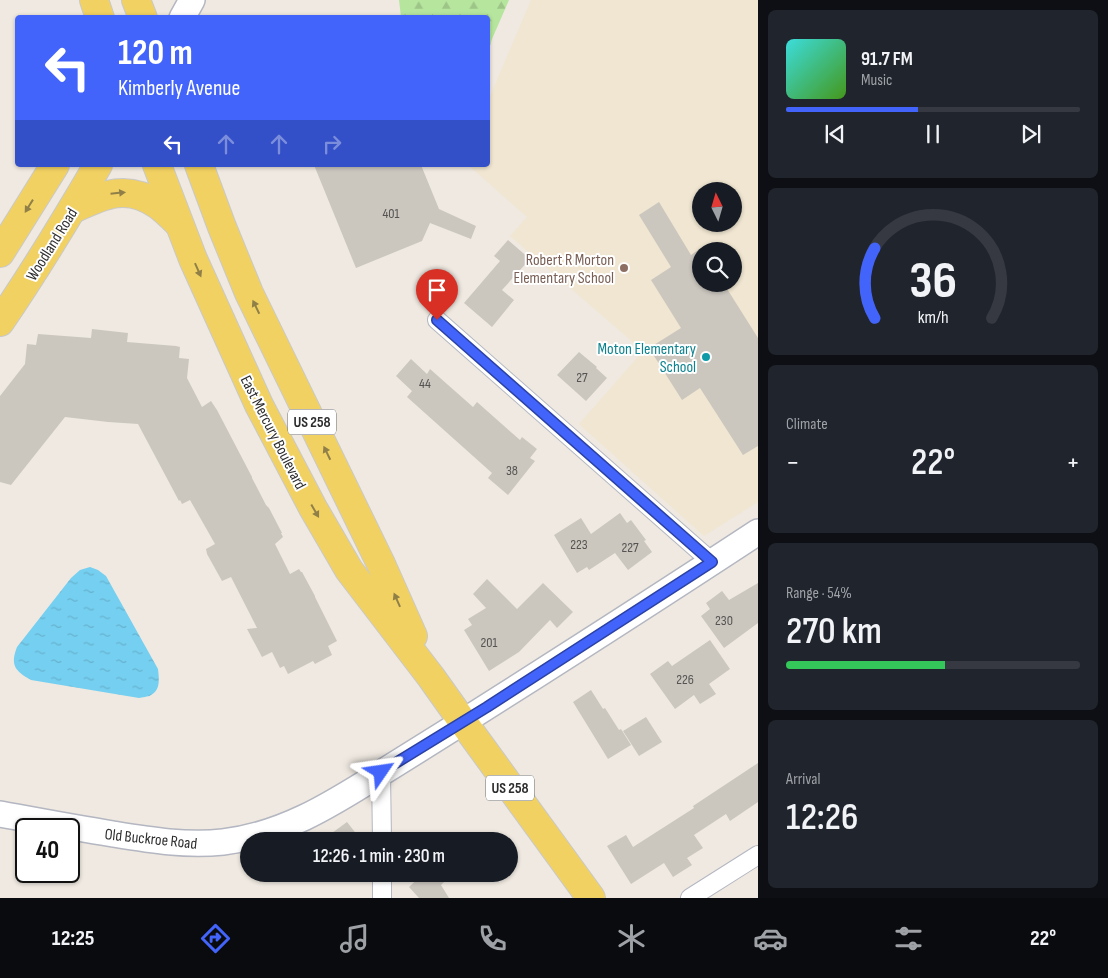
<!DOCTYPE html>
<meta charset="utf-8">
<style>
:root{--surface:#171b24;--page:#20242c;--text:#f1f3f6;--muted:#9ea1a6;--line:#363941;--accent:#4264fb}
body{margin:0;font-family:"Sofia Sans Condensed",sans-serif;background:var(--page);color:var(--text);height:100vh;display:flex;flex-direction:column;font-size:19px;white-space:nowrap}
*{box-sizing:border-box;margin:0}
p{font-size:16px;color:var(--muted)}
.icon{flex:none;width:28px;height:28px;fill:none;stroke:currentColor;stroke-width:2;stroke-linecap:round;stroke-linejoin:round}
.map{position:relative;flex:1;overflow:hidden}
.sheet{display:flex;flex-direction:column;gap:10px;padding:10px;background:#0d0f14;width:350px}
.sheet>*{flex:none}
.top-card{position:absolute;left:15px;top:15px;width:475px;height:152px;border-radius:5px;box-shadow:0 1px 4px #0004;background:#4264fb;color:#fff;overflow:hidden}
.needle{width:32px;rotate:355deg}
.controls{position:absolute;left:692px;top:182px;display:grid;gap:10px}
.controls a{display:grid;place-items:center;width:50px;height:50px;border-radius:50%;background:var(--surface);box-shadow:0 1px 4px #0004;font-size:25px}
.speed{position:absolute;left:15px;top:818px;display:flex;gap:10px;font-size:25px;font-weight:700;text-align:center}
.speed>*{display:grid;place-content:center;width:65px;height:65px;border-radius:50%;background:var(--surface);box-shadow:0 1px 4px #0004;line-height:1}
.speed .limit{border:2px solid #111;border-radius:8px;background:#fff;color:#111}
.pin{position:absolute;display:grid;place-items:center;width:42px;height:42px;color:#fff;margin:-51px -21px;border-radius:50% 50% 50% 0;rotate:-45deg;box-shadow:0 0 5px #0007}
.pin .icon{rotate:45deg}
.me{position:absolute;width:55px;margin:-28px;rotate:58deg;stroke-linejoin:round;filter:drop-shadow(0 0 4px #0008)}
.turn{display:flex;align-items:center;gap:18px;height:105px;padding:0 20px;font-size:22px}
.turn .icon{width:65px;height:65px;stroke-width:2.5}
.turn b{display:block;font-size:35px;line-height:42px}
.lanes{display:flex;align-items:center;height:48px;padding:0 20px;background:#0003;justify-content:center;gap:25px;direction:ltr}
.lanes .off{opacity:.35}
.big{font-size:38px;font-weight:600;line-height:1.1}
.sheet .tile{flex:1;display:flex;flex-direction:column;justify-content:center;gap:8px;min-width:0;padding:0 18px;border-radius:8px;background:var(--page)}
.sheet .dial{align-items:center;gap:0}
.dial svg{height:130px;overflow:visible;fill:none;stroke:var(--line);stroke-width:7;stroke-linecap:round;text-anchor:middle}
.dial text{fill:var(--text);stroke:none}
.song{display:flex;align-items:center;gap:15px}
.cover{width:60px;height:60px;border-radius:8px;background:linear-gradient(135deg,hsl(180 70% 55%),hsl(100 70% 35%))}
.played{height:5px;border-radius:2px;background:linear-gradient(90deg,var(--accent) 45%,var(--line) 45%)}
.keys{display:flex;justify-content:space-around;direction:ltr}
.heat{display:flex;justify-content:space-between;align-items:center;font-size:28px;direction:ltr}
.charge{height:8px;border-radius:4px;background:linear-gradient(90deg,#34c759 54%,var(--line) 0)}
.trip{position:absolute;left:240px;top:832px;width:278px;height:50px;border-radius:25px;background:var(--surface);box-shadow:0 1px 4px #0004;font-weight:600;line-height:50px;text-align:center}
.tabs{display:flex;height:80px;justify-content:space-around;align-items:center;background:#090b0e;color:var(--muted)}
.tabs .icon{width:35px;height:35px}
.tabs .selected{color:var(--accent)}
.tabs b{font-size:22px;color:var(--text)}
main{display:flex;flex:1;min-height:0}
.map>svg:first-child{display:block}
</style>
<main>
<div class="map">
<svg width="758" height="898" viewBox="0 0 758 898">
<defs>
<pattern id="forest-firs" width="22" height="20" patternUnits="userSpaceOnUse" patternTransform="scale(1.25)"><rect width="22" height="20" fill="#b6e59e"/><path d="M5 1l3.5 6h-7zM16 11l3.5 6h-7z" fill="#9dc588"/></pattern>
<pattern id="water-ripples" width="26" height="14" patternUnits="userSpaceOnUse" patternTransform="scale(1.25)"><rect width="26" height="14" fill="#75cff0"/><path d="M2 4q2-2 4 0t4 0M15 11q2-2 4 0t4 0" fill="none" stroke="#66b2ce"/></pattern>
</defs>
<rect width="100%" height="100%" fill="#efe9e1"/>
<path fill="#f0e6d1" fill-rule="evenodd" d="M 531,0 L 758,0 L 758,502 L 704,536 L 579,424 L 643,351 L 510,236 L 527,217 L 468,165 L 488,165 L 488,101 ZM 701,191 L 734,191 L 734,224 L 701,224 ZM 701,251 L 734,251 L 734,284 L 701,284 Z"/>
<path fill="url(#forest-firs)" d="M 399,0 L 509,0 L 492,39 L 488,52 L 488,18 L 401,17 Z"/>
<path fill="url(#water-ripples)" d="M 90,567 L 98,570 L 106,576 L 158,669 C 159,678 161,690 151,695 C 148,697 142,697 139,698 L 31,680 C 15,671 10,665 17,647 L 71,578 L 80,570 Z"/>
<g fill="#cbc7bf">
<path d="M 314,165 L 421,165 L 439,209 L 476,226 L 471,239 L 430,223 L 422,241 L 356,268 Z"/>
<path d="M 659,202 L 691,255 L 701,248 L 701,284 L 724,284 L 758,338 L 758,446 L 743,455 L 700,388 L 682,400 L 649,348 L 681,328 L 651,280 L 671,267 L 639,215 Z"/>
<path d="M 508,240 L 530,259 L 502,290 L 514,300 L 492,327 L 464,303 L 500,261 L 494,256 Z"/>
<path d="M 92,329 L 128,333 L 127,342 L 176,346 L 180,347 L 179,358 L 189,359 L 187,378 L 202,407 L 211,401 L 217,410 L 252,477 L 252,478 L 266,505 L 269,508 L 282,533 L 281,533 L 283,537 L 275,544 L 290,574 L 299,569 L 301,572 L 302,572 L 315,596 L 315,597 L 337,641 L 328,646 L 332,655 L 315,664 L 313,661 L 288,674 L 284,666 L 280,668 L 272,652 L 262,657 L 247,629 L 257,628 L 231,577 L 222,581 L 207,554 L 206,549 L 215,544 L 190,500 L 182,504 L 180,500 L 179,501 L 138,424 L 108,422 L 65,417 L 11,485 L 0,482 L 0,396 L 25,364 L 27,344 L 36,345 L 38,334 L 91,338 Z"/>
<path d="M 579,352 L 597,367 L 596,368 L 607,378 L 586,401 L 557,375 Z"/>
<path d="M 411,359 L 427,374 L 430,369 L 473,407 L 477,402 L 520,440 L 522,437 L 537,449 L 530,458 L 535,461 L 508,495 L 488,478 L 492,473 L 407,397 L 412,391 L 396,376 Z"/>
<path d="M 620,513 L 627,523 L 631,520 L 646,540 L 644,541 L 652,552 L 628,570 L 615,553 L 589,570 L 587,567 L 577,573 L 554,535 L 581,518 L 591,534 Z"/>
<path d="M 487,579 L 517,609 L 543,583 L 573,612 L 557,628 L 550,620 L 519,652 L 489,671 L 464,630 L 472,625 L 468,619 L 486,608 L 473,594 Z"/>
<path d="M 758,583 L 758,623 L 724,648 L 701,616 L 710,609 L 706,603 L 722,591 L 729,600 Z"/>
<path d="M 710,640 L 730,669 L 709,684 L 716,694 L 700,704 L 694,695 L 675,709 L 650,674 L 668,661 L 672,666 Z"/>
<path d="M 591,690 L 603,709 L 605,708 L 619,730 L 621,729 L 631,745 L 608,759 L 573,702 Z"/>
<path d="M 646,717 L 662,742 L 639,756 L 623,731 Z"/>
<path d="M 758,763 L 758,802 L 730,821 L 726,814 L 694,835 L 703,848 L 687,858 L 692,865 L 673,877 L 664,863 L 631,884 L 607,846 L 626,835 L 633,847 L 694,808 L 693,806 Z"/>
<path d="M 347,822 L 362,841 L 321,841 Z"/>
<path d="M 423,874 L 452,874 L 441,885 L 449,898 L 419,898 L 409,887 Z"/>
</g>
<g fill="none" stroke-linecap="round" stroke-linejoin="round">
<g stroke="#b4b7c1" stroke-width="20">
<g id="street">
<path d="M 437,320 L 712,562"/>
<path d="M 381,773 L 382,841"/>
<path d="M 382,874 L 382,898"/>
<path d="M 690,898 L 758,855"/>
</g>
</g>
<g stroke="#b4b7c1" stroke-width="28">
<g id="secondary">
<path d="M 182,18 L 192,0"/>
<path d="M 0,814 C 38,821 75,828 113,834 C 150,840 186,846 223,842 C 282,835 329,806 378,775 C 402,760 426,745 450,730 C 553,665 656,599 758,532"/>
</g>
</g>
<g stroke="#c9c9c9" stroke-width="30">
<g id="primary">
<path d="M 94,0 L 100,18"/>
<path d="M 136,0 L 143,18"/>
<path d="M 157,165 L 193,259 L 259,405 L 313,508 L 349,570 L 431,677 L 463,722 L 591,898"/>
<path d="M 199,165 L 222,227 L 249,293 L 381,564 L 413,636"/>
<path d="M 73,209 C 103,195 127,183 158,205 C 165,210 172,217 178,223"/>
<path d="M 0,253 L 55,165"/>
<path d="M 0,322 C 35,271 67,218 98,165"/>
</g>
</g>
<use href="#street" stroke="#fff" stroke-width="18"/>
<use href="#secondary" stroke="#fff" stroke-width="25"/>
<use href="#primary" stroke="#f2d163" stroke-width="28"/>
</g>
<defs><path id="oneway-solid" d="M-6-.8H1V-3.2L6.5 0L1 3.2V.8H-6Z" transform="scale(1.25)"/></defs>
<g fill="#908048">
<use href="#oneway-solid" transform="translate(118 193) rotate(-6)"/>
<use href="#oneway-solid" transform="translate(29 206) rotate(122)"/>
<use href="#oneway-solid" transform="translate(198 270) rotate(66)"/>
<use href="#oneway-solid" transform="translate(256 307) rotate(-116)"/>
<use href="#oneway-solid" transform="translate(327 453) rotate(-116)"/>
<use href="#oneway-solid" transform="translate(315 511) rotate(60)"/>
<use href="#oneway-solid" transform="translate(397 600) rotate(-114)"/>
</g>
<g fill="none" stroke-linecap="round" stroke-linejoin="round">
<g stroke="#2b41a3" stroke-width="12">
<path id="route" d="M 381,772 L 487,707 L 712,562 L 437,320"/>
</g>
<use href="#route" stroke="#4264fb" stroke-width="9"/>
</g>
<circle fill="#8d6e63" stroke="#fff" stroke-width="2" cx="624" cy="268" r="5"/>
<circle fill="#0f9aa8" stroke="#fff" stroke-width="2" cx="706" cy="357" r="5"/>
<g text-anchor="middle" stroke-width="4" stroke-linejoin="round" paint-order="stroke">
<g font-size="14" fill="#555452">
<text x="391" y="218">401</text>
<text x="582" y="382">27</text>
<text x="425" y="388">44</text>
<text x="512" y="475">38</text>
<text x="579" y="549">223</text>
<text x="630" y="552">227</text>
<text x="724" y="625">230</text>
<text x="489" y="647">201</text>
<text x="685" y="684">226</text>
</g>
<g fill="#fff" stroke="#6d6d6d" stroke-width="1">
<rect x="288" y="409.5" width="48" height="25" rx="4"/>
<rect x="486" y="775.5" width="48" height="25" rx="4"/>
</g>
<g font-size="15" font-weight="bold" fill="#2e2e2e">
<text x="312" y="427">US 258</text>
<text x="510" y="793">US 258</text>
</g>
<g font-size="16" fill="#2e2e2e" stroke="#fff">
<text transform="translate(51 244) rotate(-58)" y="6">Woodland Road</text>
<text transform="translate(274 432) rotate(63)" y="6">East Mercury Boulevard</text>
<text transform="translate(151 838) rotate(6)" y="6">Old Buckroe Road</text>
</g>
<g font-size="16" fill="#785e54" stroke="#fff" text-anchor="end">
<text x="614" y="265">Robert R Morton<tspan x="614" dy="18">Elementary School</tspan></text>
</g>
<g font-size="16" fill="#0d838f" stroke="#fff" text-anchor="end">
<text x="696" y="354">Moton Elementary<tspan x="696" dy="18">School</tspan></text>
</g>
</g>
</svg>
<div class="controls">
<a><svg class="needle" viewBox="-14 -14 28 28"><path d="M0-13l5 13h-10z" fill="#e53935"/><path d="M0 13l5-13h-10z" fill="#9ea1a6"/></svg></a>
<a><svg class="icon" aria-label="search" viewBox="0 0 24 24"><circle cx="10" cy="10" r="6"/><path d="M15 15l6 6"/></svg></a>
</div>
<div class="speed"><div class="limit">40</div></div>
<div class="pin" style="left:437px;top:320px;background:#d93025"><svg class="icon" aria-label="arrive" viewBox="0 0 24 24"><path d="M6 21V4h12l-3 4 3 4H6"/></svg></div>
<svg class="me" style="left:381px;top:772px" viewBox="-20 -20 40 40"><path d="M0-17L14 15 0 8-14 15z" fill="#4264fb" stroke="#fff" stroke-width="4"/></svg>
<div class="trip">12:26 · 1 min · 230 m</div>
<div class="top-card">
<div class="turn"><svg class="icon" aria-label="left" viewBox="0 0 24 24"><path d="M17 20v-9H6M10 6l-5 5 5 5"/></svg><div><b>120 m</b>Kimberly Avenue</div></div>
<div class="lanes"><svg class="icon" aria-label="left" viewBox="0 0 24 24"><path d="M17 20v-9H6M10 6l-5 5 5 5"/></svg><svg class="icon off" aria-label="ahead" viewBox="0 0 24 24"><path d="M12 20V5M6 11l6-6 6 6"/></svg><svg class="icon off" aria-label="ahead" viewBox="0 0 24 24"><path d="M12 20V5M6 11l6-6 6 6"/></svg><svg class="icon off" aria-label="right" viewBox="0 0 24 24"><path d="M7 20v-9h11M14 6l5 5-5 5"/></svg></div>
</div>
</div>
<section class="sheet">
<div class="tile">
<div class="song"><i class="cover"></i><div><b>91.7 FM</b><p>Music</p></div></div>
<div class="played"></div>
<div class="keys"><svg class="icon" aria-label="previous" viewBox="0 0 24 24"><path d="M18 5L8 12l10 7zM5 5v14"/></svg><svg class="icon" aria-label="pause" viewBox="0 0 24 24"><path d="M8 5v14M16 5v14"/></svg><svg class="icon" aria-label="next" viewBox="0 0 24 24"><path d="M6 5l10 7-10 7zM19 5v14"/></svg></div>
</div>
<div class="tile dial"><svg viewBox="0 0 100 80">
<path d="M14 69A42 42 0 1 1 86 69"/>
<path d="M14 69A42 42 0 0 1 14 26" stroke="#4264fb"/>
<text x="50" y="56" font-size="32" font-weight="700">36</text>
<text x="50" y="72" font-size="11">km/h</text>
</svg></div>
<div class="tile"><p>Climate</p>
<div class="heat"><a>−</a><b class="big">22°</b><a>+</a></div>
</div>
<div class="tile"><p>Range · 54%</p><b class="big">270 km</b><div class="charge"></div></div>
<div class="tile"><p>Arrival</p><b class="big">12:26</b></div>
</section>
</main>
<nav class="tabs">
<b>12:25</b>
<svg class="icon selected" aria-label="directions" viewBox="0 0 24 24"><path d="M12 3l9 9-9 9-9-9zM9 14v-3h6M13 9l2 2-2 2"/></svg>
<svg class="icon" aria-label="music" viewBox="0 0 24 24"><path d="M9 18V5l10-2v13"/><circle cx="6" cy="18" r="3"/><circle cx="16" cy="16" r="3"/></svg>
<svg class="icon" aria-label="phone" viewBox="0 0 24 24"><path d="M5 4h4l2 5-3 2q2 4 5 5l2-3 5 2v4C11 20 4 13 5 4z"/></svg>
<svg class="icon" aria-label="climate" viewBox="0 0 24 24"><path d="M12 3v18M4 7l16 10M4 17L20 7"/></svg>
<svg class="icon" aria-label="car" viewBox="0 0 24 24"><path d="M5 17H2v-5l4-1 3-4h7l3 4 3 1v5h-3M9 17h6M6 11h13"/><circle cx="7" cy="17" r="2"/><circle cx="17" cy="17" r="2"/></svg>
<svg class="icon" aria-label="filters" viewBox="0 0 24 24"><path d="M4 7h16M4 17h16"/><circle cx="9" cy="7" r="2"/><circle cx="15" cy="17" r="2"/></svg>
<b>22°</b>
</nav>
